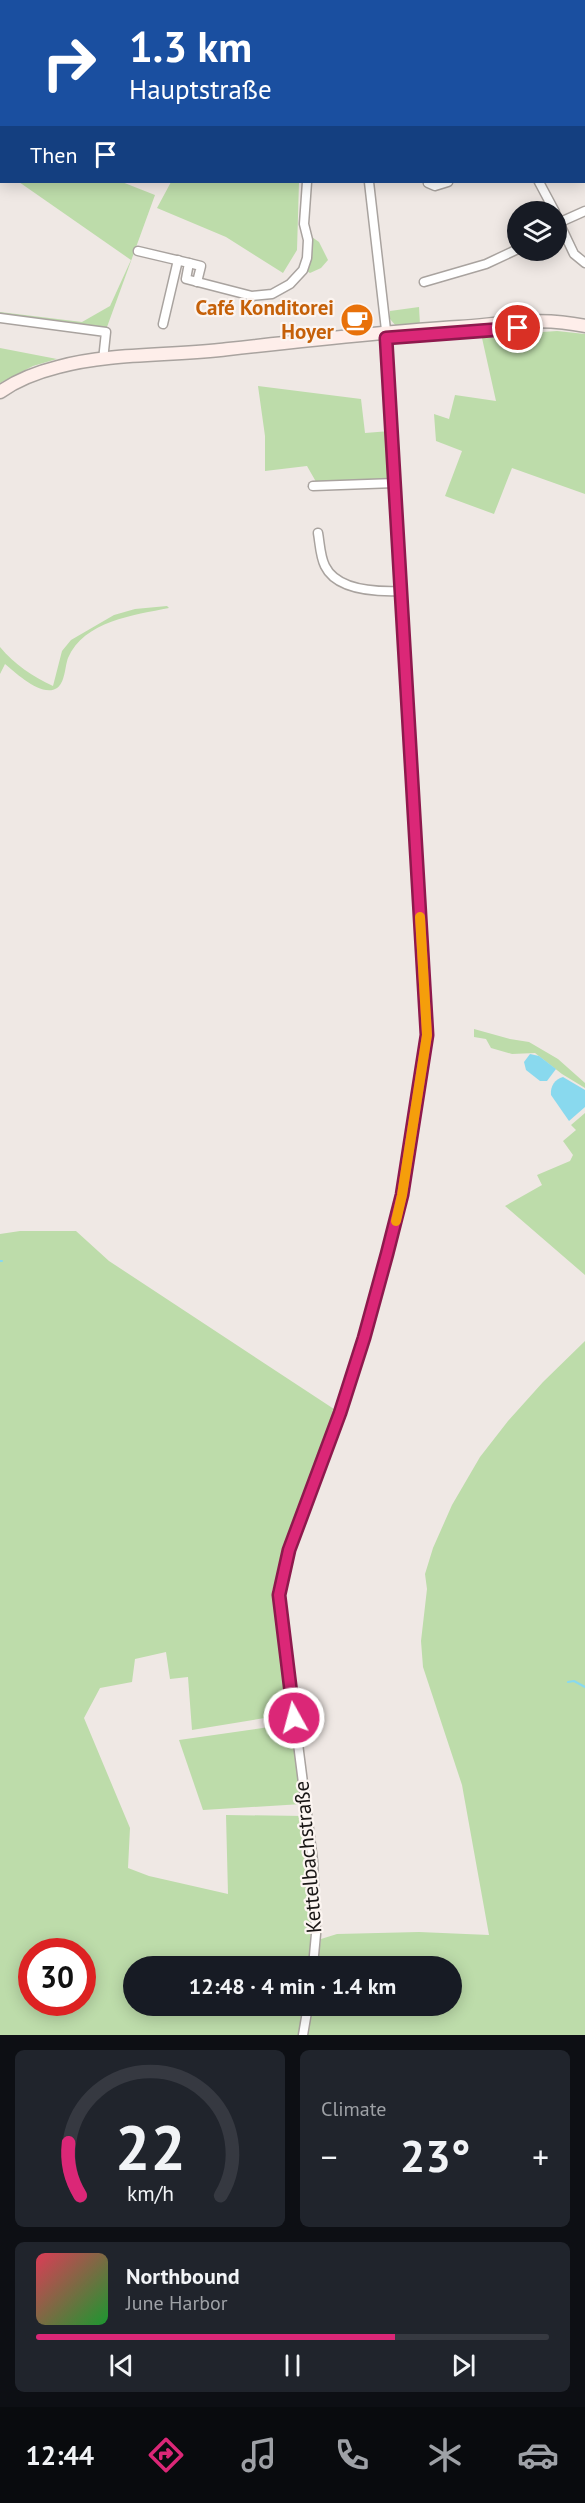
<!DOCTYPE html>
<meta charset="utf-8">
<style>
:root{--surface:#171b24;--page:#20242c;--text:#f1f3f6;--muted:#9ea1a6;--line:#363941;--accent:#db2777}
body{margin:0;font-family:"PT Sans",sans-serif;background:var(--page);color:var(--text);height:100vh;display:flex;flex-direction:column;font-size:22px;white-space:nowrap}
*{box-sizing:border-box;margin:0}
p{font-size:20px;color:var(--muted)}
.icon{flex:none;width:33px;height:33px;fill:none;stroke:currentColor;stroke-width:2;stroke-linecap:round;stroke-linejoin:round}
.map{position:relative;height:2035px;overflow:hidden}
.sheet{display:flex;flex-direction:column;gap:15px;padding:15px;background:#0d0f14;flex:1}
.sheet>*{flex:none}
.guide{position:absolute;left:0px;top:0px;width:585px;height:183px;box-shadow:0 3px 15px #0003;background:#1a4fa0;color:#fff;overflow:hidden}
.fabs{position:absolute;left:507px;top:201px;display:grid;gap:12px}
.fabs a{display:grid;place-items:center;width:60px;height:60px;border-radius:50%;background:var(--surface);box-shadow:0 3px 15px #0003;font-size:30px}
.speed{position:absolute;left:18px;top:1938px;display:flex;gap:12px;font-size:30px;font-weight:700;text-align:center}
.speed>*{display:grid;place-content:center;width:78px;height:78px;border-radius:50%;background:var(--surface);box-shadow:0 3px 15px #0003;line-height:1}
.speed .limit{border:9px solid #d22;background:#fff;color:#111}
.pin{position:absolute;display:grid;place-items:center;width:51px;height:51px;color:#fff;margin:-26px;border:3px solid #fff;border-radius:50%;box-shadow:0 2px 6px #0007}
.me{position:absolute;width:66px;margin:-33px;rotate:353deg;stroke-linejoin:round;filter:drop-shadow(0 0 4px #0008)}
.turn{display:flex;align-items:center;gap:21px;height:126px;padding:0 30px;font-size:27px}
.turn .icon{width:78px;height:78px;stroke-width:2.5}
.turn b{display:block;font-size:42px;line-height:51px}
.then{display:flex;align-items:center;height:57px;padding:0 30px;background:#0003;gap:12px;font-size:22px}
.big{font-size:45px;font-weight:700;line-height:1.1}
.sheet .widget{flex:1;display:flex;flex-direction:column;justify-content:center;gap:9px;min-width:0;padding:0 21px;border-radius:9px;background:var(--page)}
.sheet .dial{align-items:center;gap:0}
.dial svg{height:156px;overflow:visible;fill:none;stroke:var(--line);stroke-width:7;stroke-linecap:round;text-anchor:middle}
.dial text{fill:var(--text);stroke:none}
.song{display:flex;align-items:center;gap:18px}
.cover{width:72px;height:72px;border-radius:9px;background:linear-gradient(135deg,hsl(350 70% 55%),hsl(130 70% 35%))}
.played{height:6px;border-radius:3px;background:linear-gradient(90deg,var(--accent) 70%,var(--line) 70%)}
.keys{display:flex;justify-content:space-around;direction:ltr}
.heat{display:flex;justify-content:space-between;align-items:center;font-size:33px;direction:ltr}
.sheet .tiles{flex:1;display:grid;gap:15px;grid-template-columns:1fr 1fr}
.widget:last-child{grid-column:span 2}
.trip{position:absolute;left:123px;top:1956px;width:339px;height:60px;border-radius:30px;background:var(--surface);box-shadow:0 3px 15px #0003;font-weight:700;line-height:60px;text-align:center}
.dock{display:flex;height:96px;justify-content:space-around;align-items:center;background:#090b0e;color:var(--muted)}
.dock .icon{width:42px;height:42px}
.dock .on{color:var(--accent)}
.dock b{font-size:27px;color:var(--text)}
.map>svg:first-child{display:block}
</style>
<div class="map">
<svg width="585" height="2035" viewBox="0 0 585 2035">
<rect width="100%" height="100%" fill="#efe8e4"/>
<g fill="#bddcaa" fill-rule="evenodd">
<path d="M 19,182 L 122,182 L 155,195 L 107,327 L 104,328 L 0,316 L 0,312 L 82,322 L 110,306 L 131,260 Z"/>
<path d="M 171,182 L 299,182 L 297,250 L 283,273 L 226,237 L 157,208 Z"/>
<path d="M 309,235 L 319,242 L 328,260 L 321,268 L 310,273 L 305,270 Z"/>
<path d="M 419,307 L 420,325 L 396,326 L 390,319 L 390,311 Z"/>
<path d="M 557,331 L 585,334 L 585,494 L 512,468 L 494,514 L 445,496 L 462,451 L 436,441 L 434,414 L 449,419 L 455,395 L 496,401 L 482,338 L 500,337 L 501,339 L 525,336 L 528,333 Z"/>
<path d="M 0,348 L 57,359 L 33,366 L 0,383 Z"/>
<path d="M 258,386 L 361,399 L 365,433 L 390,431 L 395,483 L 319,487 L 307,466 L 265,471 L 265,436 Z"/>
<path d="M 167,606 L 169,608 C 134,615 84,621 68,658 C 65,666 65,683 57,688 C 42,698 16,673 5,664 L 0,674 L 0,647 C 15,665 32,676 53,686 L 62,651 L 71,640 L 114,615 L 135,609 Z"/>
<path d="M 474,1029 L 510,1039 L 529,1042 L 558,1059 L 585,1083 L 585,1088 L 562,1074 L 535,1053 L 512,1054 L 491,1048 L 486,1039 L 474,1037 Z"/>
<path d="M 585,1113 L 585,1275 L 505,1206 L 542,1185 L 537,1175 L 570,1161 L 573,1155 L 563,1141 L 576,1130 L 571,1125 Z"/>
<path d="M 20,1231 L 76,1231 L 109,1261 L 337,1411 L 272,1591 L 282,1645 L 289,1714 L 192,1730 L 188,1677 L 170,1679 L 166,1652 L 135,1659 L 132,1682 L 100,1688 L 84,1718 L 130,1828 L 128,1868 L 149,1876 L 228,1894 L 226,1815 L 305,1816 L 312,1912 L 309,1966 L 134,1966 L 134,2006 L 305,2006 L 300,2035 L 0,2035 L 0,1234 ZM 32,1952 L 82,1952 L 82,2002 L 32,2002 Z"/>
<path d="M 585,1341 L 585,2035 L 306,2035 L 311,2006 L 452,2006 L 452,1966 L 317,1966 L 321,1939 L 337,1934 L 419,1932 L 489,1935 L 462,1785 L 423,1667 L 421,1641 L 427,1589 L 425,1574 L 433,1548 L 452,1505 L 480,1457 L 508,1421 L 543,1382 Z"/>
<path d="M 290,1724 L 302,1804 L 203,1810 L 179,1740 Z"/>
</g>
<g fill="#89d9ee">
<path d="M 530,1054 L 539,1056 L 556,1069 L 547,1081 L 540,1081 L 526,1070 L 524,1062 Z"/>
<path d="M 563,1077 L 585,1090 L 585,1107 L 569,1121 L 551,1095 C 550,1086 555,1079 563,1077 Z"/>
</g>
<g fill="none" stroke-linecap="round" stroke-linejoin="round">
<g stroke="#89d9ee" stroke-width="2">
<path d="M 0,82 L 2,82"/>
<path d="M 0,1261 L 2,1261"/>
<path d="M 568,1682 L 574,1681 L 585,1687"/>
</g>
<g stroke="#a9a39f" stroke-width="11">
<g id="minor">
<path d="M 296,0 L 297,2"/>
<path d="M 352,0 L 352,2"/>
<path d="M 242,2 L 244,0"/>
<path d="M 543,2 L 544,0"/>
<path d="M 539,182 L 555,212"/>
<path d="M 428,183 L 435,186 L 448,182"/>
<path d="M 556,216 L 574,254 L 585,263"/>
<path d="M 556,224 L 585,211"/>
<path d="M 138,251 L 189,263 L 186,279 L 252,296 L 272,294 L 290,284 L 303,270 L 307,258 L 308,240 L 304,224 L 307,182"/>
<path d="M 189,263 L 201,266 L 197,282"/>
<path d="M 424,282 L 486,264 L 518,249"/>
<path d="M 0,318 L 106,332 L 103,360"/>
<path d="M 163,324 L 178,260"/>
<path d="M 313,486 L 395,483"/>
<path d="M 318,533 C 320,544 320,556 325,566 C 337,591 378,592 402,591"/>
<path d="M 313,1966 L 316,1934 L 313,1861 L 279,1595 L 289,1550 L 340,1413 L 364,1338 L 387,1254 L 402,1195 L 427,1034 L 386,330 L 369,182"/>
<path d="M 303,2035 L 308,2006"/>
</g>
</g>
<g stroke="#a9a39f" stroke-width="15">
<path id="secondary" d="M 0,392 C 17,380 38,372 58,367 C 110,353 167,356 220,350 C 300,341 379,332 459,327 C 504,324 541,316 585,326"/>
</g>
<use href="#minor" stroke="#fff" stroke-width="8"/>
<use href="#secondary" stroke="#feeeea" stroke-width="12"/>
</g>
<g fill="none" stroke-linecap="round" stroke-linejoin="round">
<g stroke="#8e194d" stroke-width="15">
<path id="route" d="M 294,1718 L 279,1595 L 289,1550 L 340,1413 L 364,1338 L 387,1254 L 402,1195 L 427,1035 L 386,338 L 518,328"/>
</g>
<use href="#route" stroke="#db2777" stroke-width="10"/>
<path stroke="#f59e0b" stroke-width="10" d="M 396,1221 L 402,1195 L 427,1035 L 420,917"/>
</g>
<defs>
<g id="cafe-disc" transform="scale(1.725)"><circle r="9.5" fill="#e8710a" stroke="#fcf5f1"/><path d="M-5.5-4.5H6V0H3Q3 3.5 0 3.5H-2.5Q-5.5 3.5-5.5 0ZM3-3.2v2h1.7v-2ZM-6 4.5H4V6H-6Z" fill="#fff"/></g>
</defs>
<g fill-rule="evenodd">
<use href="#cafe-disc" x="357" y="320"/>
</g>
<g text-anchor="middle" stroke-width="4.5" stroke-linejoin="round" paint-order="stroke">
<g font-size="21" font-weight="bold" fill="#c56008" stroke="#fcf5f1" text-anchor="end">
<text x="334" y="315">Café Konditorei<tspan x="334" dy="24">Hoyer</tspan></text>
</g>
<g font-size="21" fill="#191615" stroke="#fcf5f1">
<text transform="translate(308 1857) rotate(-95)" y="7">Kettelbachstraße</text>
</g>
</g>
</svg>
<div class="fabs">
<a><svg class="icon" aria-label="layers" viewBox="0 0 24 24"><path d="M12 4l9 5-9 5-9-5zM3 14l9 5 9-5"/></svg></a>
</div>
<div class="speed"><div class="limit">30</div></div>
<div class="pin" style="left:518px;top:328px;background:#d93025"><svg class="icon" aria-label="arrive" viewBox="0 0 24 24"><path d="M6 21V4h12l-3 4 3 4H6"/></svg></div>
<svg class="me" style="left:294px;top:1718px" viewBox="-20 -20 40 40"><circle r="17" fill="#db2777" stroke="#fff" stroke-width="3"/><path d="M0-11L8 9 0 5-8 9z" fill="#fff"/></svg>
<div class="trip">12:48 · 4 min · 1.4 km</div>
<div class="guide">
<div class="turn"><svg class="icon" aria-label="right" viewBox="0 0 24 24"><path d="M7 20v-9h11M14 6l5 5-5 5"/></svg><div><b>1.3 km</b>Hauptstraße</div></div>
<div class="then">Then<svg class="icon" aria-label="arrive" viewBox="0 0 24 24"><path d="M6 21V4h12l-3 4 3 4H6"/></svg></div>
</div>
</div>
<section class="sheet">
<div class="tiles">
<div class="widget dial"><svg viewBox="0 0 100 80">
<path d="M14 69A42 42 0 1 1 86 69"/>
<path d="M14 69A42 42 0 0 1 8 42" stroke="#db2777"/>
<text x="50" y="56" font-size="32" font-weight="700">22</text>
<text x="50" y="72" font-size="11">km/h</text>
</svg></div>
<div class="widget"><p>Climate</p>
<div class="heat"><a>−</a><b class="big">23°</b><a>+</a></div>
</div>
<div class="widget">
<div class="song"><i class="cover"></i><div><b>Northbound</b><p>June Harbor</p></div></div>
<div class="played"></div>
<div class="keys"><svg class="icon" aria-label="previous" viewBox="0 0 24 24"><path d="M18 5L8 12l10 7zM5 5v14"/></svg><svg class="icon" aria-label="pause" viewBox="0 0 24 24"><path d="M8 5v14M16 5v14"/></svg><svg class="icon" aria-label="next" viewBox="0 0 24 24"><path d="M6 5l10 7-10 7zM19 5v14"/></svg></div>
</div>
</div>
</section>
<nav class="dock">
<b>12:44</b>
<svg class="icon on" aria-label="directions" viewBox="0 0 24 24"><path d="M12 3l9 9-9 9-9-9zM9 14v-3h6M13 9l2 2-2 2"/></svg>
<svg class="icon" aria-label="music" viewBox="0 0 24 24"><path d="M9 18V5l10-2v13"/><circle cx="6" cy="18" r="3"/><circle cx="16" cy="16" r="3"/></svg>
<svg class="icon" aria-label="phone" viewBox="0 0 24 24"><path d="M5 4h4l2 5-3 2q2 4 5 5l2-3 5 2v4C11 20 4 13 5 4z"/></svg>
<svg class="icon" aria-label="climate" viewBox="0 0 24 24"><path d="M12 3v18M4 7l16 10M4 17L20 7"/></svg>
<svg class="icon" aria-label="car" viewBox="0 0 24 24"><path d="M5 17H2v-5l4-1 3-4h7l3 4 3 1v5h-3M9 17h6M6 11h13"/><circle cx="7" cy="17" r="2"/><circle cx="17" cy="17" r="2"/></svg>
</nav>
